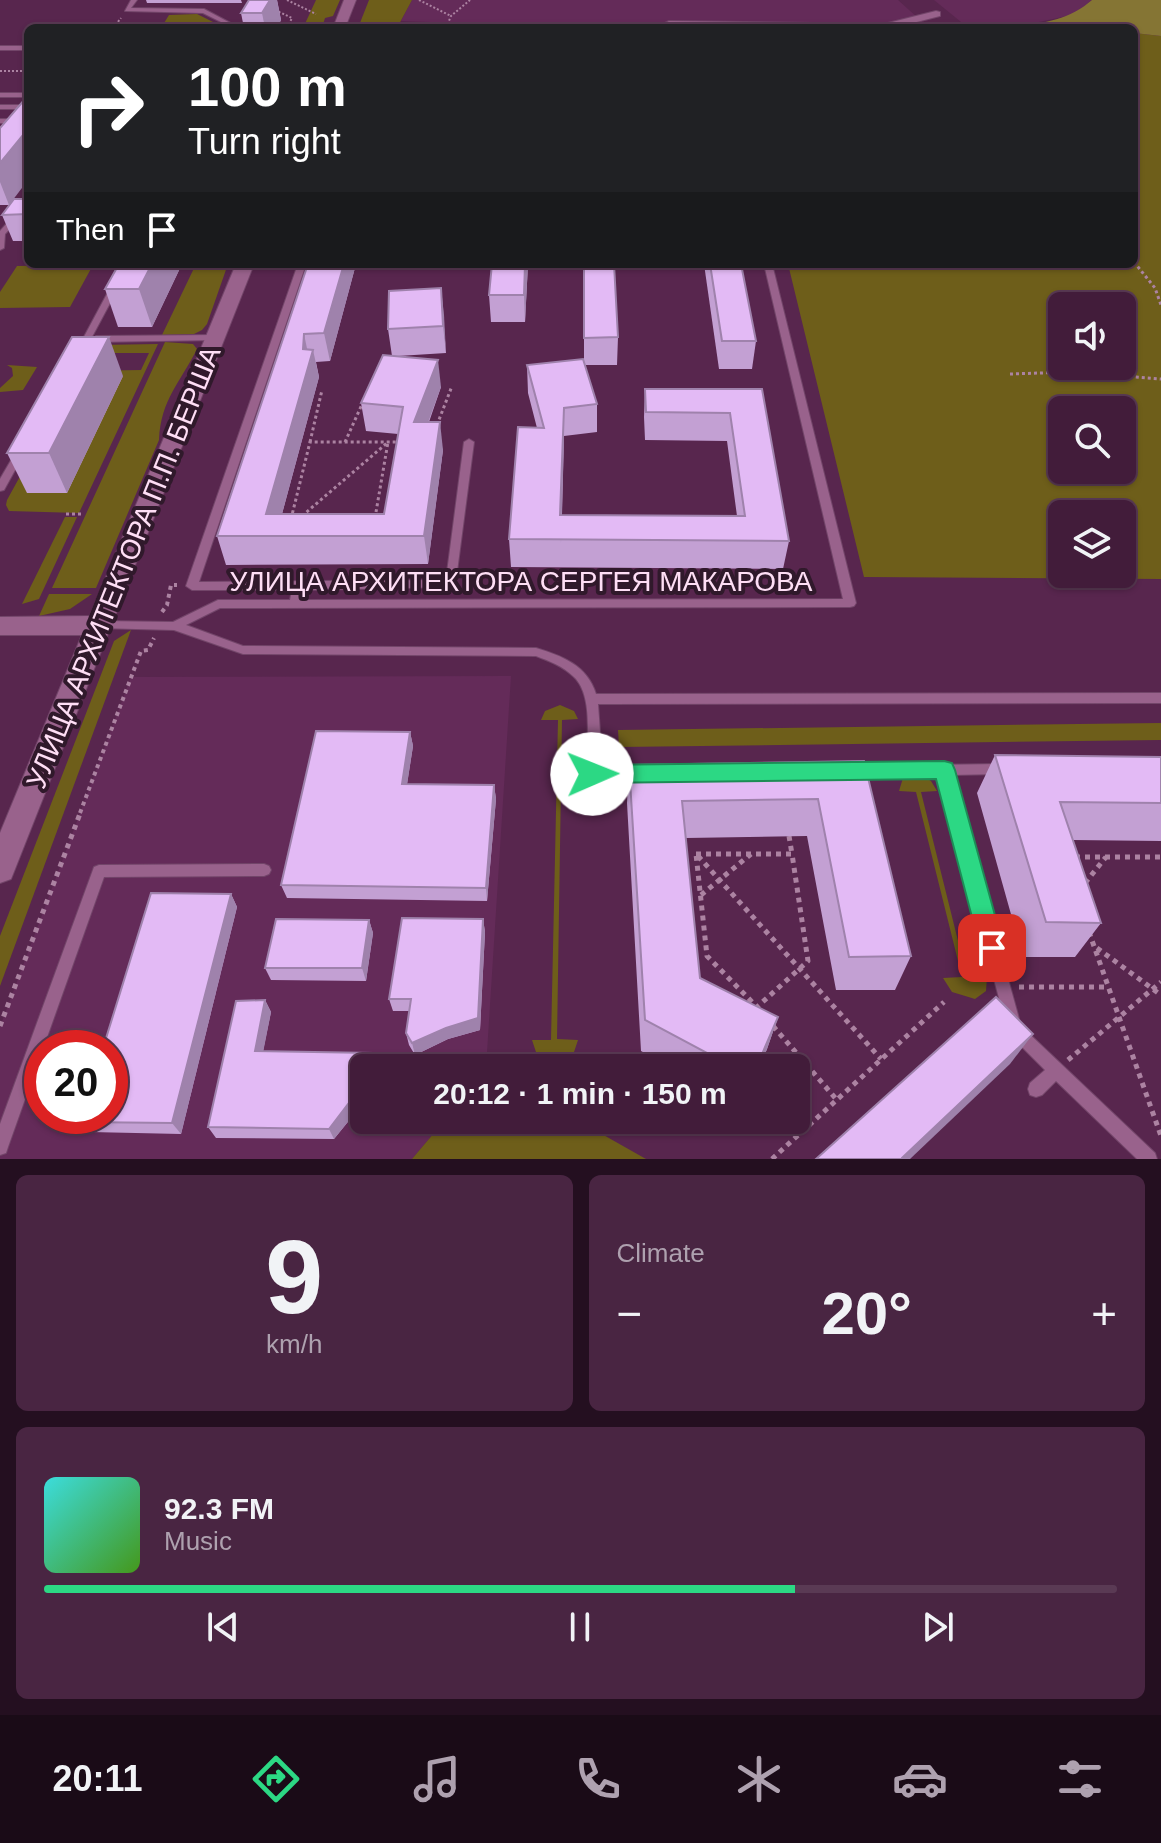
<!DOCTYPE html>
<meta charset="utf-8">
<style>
:root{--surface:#421c3a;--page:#492542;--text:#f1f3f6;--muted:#aea1af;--line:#5a3a54;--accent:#2cd884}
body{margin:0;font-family:Arial,sans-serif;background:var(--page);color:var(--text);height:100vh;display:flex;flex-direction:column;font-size:30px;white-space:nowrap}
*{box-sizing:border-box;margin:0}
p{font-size:26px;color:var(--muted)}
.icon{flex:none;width:44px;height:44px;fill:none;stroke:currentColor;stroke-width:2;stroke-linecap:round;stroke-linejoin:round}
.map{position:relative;height:1159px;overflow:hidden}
.panel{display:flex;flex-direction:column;gap:16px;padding:16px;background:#240f20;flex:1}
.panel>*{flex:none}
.hud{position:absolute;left:24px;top:24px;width:1114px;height:244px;border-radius:12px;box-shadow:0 2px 6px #0004,0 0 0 2px var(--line);background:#202124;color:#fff;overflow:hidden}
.fabs{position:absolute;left:1048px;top:292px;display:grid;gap:16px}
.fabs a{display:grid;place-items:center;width:88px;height:88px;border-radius:12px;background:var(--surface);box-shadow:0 2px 6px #0004,0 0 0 2px var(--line);font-size:40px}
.speed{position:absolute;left:24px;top:1030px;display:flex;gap:16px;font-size:40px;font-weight:700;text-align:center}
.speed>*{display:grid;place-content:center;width:104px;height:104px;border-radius:50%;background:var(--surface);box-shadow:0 2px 6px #0004,0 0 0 2px var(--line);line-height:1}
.speed .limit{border:12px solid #d22;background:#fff;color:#111}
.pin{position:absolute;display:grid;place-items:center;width:68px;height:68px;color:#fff;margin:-34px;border-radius:16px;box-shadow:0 4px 12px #0006}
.me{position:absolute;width:88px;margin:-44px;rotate:89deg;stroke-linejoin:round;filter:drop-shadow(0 0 6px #0008)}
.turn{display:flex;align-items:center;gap:28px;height:168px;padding:0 32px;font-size:36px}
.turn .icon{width:104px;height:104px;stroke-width:2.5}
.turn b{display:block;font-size:56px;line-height:68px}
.then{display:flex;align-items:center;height:76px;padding:0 32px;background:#0003;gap:16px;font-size:30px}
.big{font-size:60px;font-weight:800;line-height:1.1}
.panel .card{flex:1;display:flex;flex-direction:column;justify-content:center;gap:12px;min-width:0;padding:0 28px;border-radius:12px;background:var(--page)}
.panel .dial{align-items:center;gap:0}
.dial b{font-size:104px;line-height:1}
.song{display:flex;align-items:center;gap:24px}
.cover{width:96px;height:96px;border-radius:12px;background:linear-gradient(135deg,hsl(180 70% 55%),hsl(100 70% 35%))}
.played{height:8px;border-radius:4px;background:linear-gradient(90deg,var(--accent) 70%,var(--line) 70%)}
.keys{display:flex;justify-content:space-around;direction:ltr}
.heat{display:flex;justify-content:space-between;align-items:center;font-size:44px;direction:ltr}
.panel .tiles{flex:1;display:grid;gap:16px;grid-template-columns:1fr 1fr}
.card:last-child{grid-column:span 2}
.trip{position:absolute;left:350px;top:1054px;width:460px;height:80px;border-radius:12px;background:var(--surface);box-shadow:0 2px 6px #0004,0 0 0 2px var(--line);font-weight:800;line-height:80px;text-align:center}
.tabs{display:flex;height:128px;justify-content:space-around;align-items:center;background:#1a0b17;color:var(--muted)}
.tabs .icon{width:56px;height:56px}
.tabs .selected{color:var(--accent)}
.tabs b{font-size:36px;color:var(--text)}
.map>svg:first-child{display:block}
</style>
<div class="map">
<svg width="1161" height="1159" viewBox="0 0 1161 1159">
<rect width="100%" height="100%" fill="#58264e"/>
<g fill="#642b59" fill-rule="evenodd">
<path d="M 412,0 L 898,0 L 929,28 L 606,28 L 401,21 Z"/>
<path d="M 934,0 L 1092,0 L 1076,14 L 1016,27 L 966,26 Z"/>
<path d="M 511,676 L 486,1068 L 364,1068 L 364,1120 L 445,1120 L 412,1159 L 0,1159 L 0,1027 L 131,677 ZM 42,1048 L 110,1048 L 110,1116 L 42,1116 Z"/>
</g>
<g fill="#6e5e1a" fill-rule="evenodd">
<path d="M 316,0 L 340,0 L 333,16 L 325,18 L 322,28 L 303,28 Z"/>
<path d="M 369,0 L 412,0 L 397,28 L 358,28 Z"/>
<path d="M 197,14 L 219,25 L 218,28 L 161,28 L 169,15 Z"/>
<path d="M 1134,33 L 1161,36 L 1161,579 L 864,577 L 788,264 L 1134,264 ZM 1062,306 L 1122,306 L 1122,366 L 1062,366 ZM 1062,410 L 1122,410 L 1122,470 L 1062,470 ZM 1062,514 L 1122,514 L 1122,574 L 1062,574 Z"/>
<path d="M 196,264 L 228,264 L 207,324 L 202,330 L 194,334 L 162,335 Z"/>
<path d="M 93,265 L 70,307 L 0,308 L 0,292 L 17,266 Z"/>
<path d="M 165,342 L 193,344 L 197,349 C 180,383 161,399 159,440 L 96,588 L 52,588 Z"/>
<path d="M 158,344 L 79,513 L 9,511 L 6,505 L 7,500 L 78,371 L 141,370 L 149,353 L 98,353 L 99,345 Z"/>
<path d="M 7,365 L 37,367 L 23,390 L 0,392 L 0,388 L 13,376 L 12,368 Z"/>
<path d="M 65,517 L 77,517 L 39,599 L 22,604 Z"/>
<path d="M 49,594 L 92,594 L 70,609 L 39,616 Z"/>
<path d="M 131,630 L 0,986 L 0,936 L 114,641 Z"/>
<path d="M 560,705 L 574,711 L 578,719 L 562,720 L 557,1039 L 578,1040 L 573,1055 C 561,1065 550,1065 537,1055 L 532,1040 L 551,1040 L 558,720 L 541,720 L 545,711 Z"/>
<path d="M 1161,723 L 1161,740 L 619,747 L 618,730 Z"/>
<path d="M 920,775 L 931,781 L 937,791 L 921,792 L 967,977 L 987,977 L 986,991 L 975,999 L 952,992 L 943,978 L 962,977 L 916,792 L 899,791 L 903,778 Z"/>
<path d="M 445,1120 L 577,1120 L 646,1159 L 412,1159 Z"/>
</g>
<path fill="#857534" d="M 1092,0 L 1161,0 L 1161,36 L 1134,33 L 1134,28 L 943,28 C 993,23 1052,35 1092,0 Z"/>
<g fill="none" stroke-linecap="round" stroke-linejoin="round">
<path stroke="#7c256d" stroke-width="3" d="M 458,27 L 484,28"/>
<g stroke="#724569" stroke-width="2">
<g id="lane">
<path d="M 131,0 L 137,0 L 131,8 L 204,9 L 236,26 L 234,28 L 228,28 L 229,26 L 203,13 L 125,11 Z"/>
<rect x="0" y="46" width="28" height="4"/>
<rect x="0" y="93" width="28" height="4"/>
<rect x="0" y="105" width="28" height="4"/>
<rect x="0" y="119" width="28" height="4"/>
<path d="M 25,203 L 28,203 L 28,209 L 5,234 L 4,248 L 0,250 L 0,231 Z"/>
<path d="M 123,264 L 131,264 L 86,348 L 85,350 L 79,350 L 78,348 Z"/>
<path d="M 298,264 L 306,264 L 199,582 L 446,580 L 464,442 L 469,439 L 474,442 L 455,587 L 303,590 L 301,600 L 843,599 L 764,264 L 772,264 L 856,603 L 854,606 L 850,607 L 220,608 L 186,625 L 243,646 L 536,648 C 562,656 587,665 596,694 L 1161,693 L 1161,703 L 598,704 L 600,732 L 598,769 L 640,769 L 645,770 L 646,774 L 645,778 L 640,779 L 592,779 L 587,778 L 586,774 C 586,747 595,697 574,677 C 563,666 549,661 536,656 L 243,654 L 174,630 L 97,628 L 95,625 L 97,622 L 101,621 L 173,622 L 218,600 L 290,600 L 292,590 L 192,590 L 186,586 Z"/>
<path d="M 215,335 L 218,336 L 218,340 L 96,342 L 92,339 L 96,336 Z"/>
<path d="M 20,449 L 25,452 L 4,490 L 0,491 L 0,479 L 17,450 Z"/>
<path d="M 1000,764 L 1005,765 L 1006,769 L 1005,773 L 1000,774 L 952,775 L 1021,1026 L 1155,1153 L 1157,1159 L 1137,1159 L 1056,1081 L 1042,1095 L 1036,1097 L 1030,1095 L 1028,1089 L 1030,1083 L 1045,1070 L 1012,1037 L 1006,1024 L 939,775 L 854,776 L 849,775 L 848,771 L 849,767 L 854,766 Z"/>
<path d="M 264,864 L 269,866 L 271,870 L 269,874 L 264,876 L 104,877 L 8,1147 L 6,1153 L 0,1155 L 0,1124 L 94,867 L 99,865 Z"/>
</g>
</g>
<g stroke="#724569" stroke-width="2">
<path id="street" d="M 936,11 L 940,12 L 940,16 L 893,28 L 669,27 L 663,24 L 669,21 L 884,24 Z"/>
</g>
<g stroke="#724569" stroke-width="2">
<g id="secondary">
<path d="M 344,0 L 356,0 L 345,28 L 333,28 Z"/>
<path d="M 236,264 L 254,264 L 15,869 L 11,879 L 0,883 L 0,833 L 82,635 L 0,635 L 0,617 L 90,616 Z"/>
</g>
</g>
<g stroke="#ac83a2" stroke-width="2" stroke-dasharray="2 2" stroke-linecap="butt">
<path d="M 287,0 L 316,14"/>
<path d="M 419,0 L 451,16"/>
<path d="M 275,10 L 292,18 L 289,24"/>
<path d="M 179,23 L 190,28"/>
<path d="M 113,28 L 121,18"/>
<path d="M 287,28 L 289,24 L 311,24"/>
<path d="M 446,28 L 451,16 L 470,0"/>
<path d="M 0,71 L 28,71"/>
</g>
<g stroke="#ac83a2" stroke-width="3" stroke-dasharray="3 3" stroke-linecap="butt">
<path d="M 1134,262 L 1155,288 L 1161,305"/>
<path d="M 1010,374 L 1071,372 L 1161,379"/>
<path d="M 437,425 L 452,386"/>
<path d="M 310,442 L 322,390"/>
<path d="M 345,442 L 364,400"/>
<path d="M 66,514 L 83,514"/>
<path d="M 302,516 L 387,443"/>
<path d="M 375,518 L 388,442"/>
<path d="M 291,519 L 310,442 L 402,442"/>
</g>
<g stroke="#ac83a2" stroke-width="4" stroke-dasharray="4 4" stroke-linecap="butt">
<path d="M 162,612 L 167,605 L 171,585 L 177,585"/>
<path d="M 80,813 L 141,651 L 148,650 L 154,638"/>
</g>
<g stroke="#ac83a2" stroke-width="5" stroke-dasharray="5 5" stroke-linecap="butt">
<path d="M 789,836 L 792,854"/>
<path d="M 696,854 L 792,854 L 808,961 L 757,1007 L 707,956 Z"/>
<path d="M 698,856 L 881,1059"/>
<path d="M 1075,857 L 1161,857"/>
<path d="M 1085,883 L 1106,857"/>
<path d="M 701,895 L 751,854"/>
<path d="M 1089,932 L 1161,1136"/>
<path d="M 1097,948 L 1161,995"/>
<path d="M 1019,987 L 1109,987"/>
<path d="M 0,1026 L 81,811"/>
<path d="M 773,1026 L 837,1100"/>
<path d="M 1068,1060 L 1161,982"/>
<path d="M 772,1159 L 944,1002"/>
</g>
<use href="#lane" fill="#99628c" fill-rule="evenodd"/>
<use href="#street" fill="#99628c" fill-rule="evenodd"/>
<use href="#secondary" fill="#99628c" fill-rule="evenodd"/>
</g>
<g fill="#c3a0d3">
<path d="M 146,0 L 241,0 L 242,3 L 147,3 Z"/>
<path d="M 249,0 L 277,0 L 281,20 L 277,28 L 244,28 L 241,13 Z"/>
<path d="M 0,128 L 14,199 L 28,199 L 28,241 L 13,241 L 2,215 L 9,205 L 0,205 Z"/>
<path d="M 119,264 L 182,264 L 152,327 L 118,327 L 105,289 Z"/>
<path d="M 308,264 L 356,264 L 330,361 L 316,362 L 319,377 L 282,514 L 384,514 L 398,434 L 366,431 L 361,403 L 392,356 L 388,329 L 441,288 L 446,353 L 398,356 L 441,387 L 429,422 L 443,450 L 428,564 L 226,565 L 217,536 Z"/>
<path d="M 458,264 L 528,264 L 525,322 L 491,322 L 489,295 L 492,266 L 459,266 Z"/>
<path d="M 584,264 L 618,337 L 617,365 L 585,365 L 597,404 L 597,432 L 564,436 L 562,515 L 737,516 L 727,441 L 645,440 L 644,417 L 645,389 L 762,389 L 789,541 L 783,569 L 511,567 L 509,539 L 537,428 L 528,393 L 527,365 L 584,362 Z"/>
<path d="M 704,264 L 741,264 L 756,341 L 752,369 L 719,369 Z"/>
<path d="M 123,376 L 67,493 L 27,493 L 7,453 Z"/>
<path d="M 410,732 L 413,746 L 407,784 L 494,785 L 496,799 L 487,901 L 287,898 L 281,885 Z"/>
<path d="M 995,755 L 1161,757 L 1161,841 L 1072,840 L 1101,923 L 1075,957 L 1023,957 L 977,793 Z"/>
<path d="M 864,761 L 911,956 L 895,990 L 836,990 L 807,836 L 686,838 L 700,978 L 778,1017 L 767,1049 L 759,1068 L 672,1068 L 641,1051 L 627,803 L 629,765 Z"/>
<path d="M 231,894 L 237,907 L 181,1134 L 90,1132 L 80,1122 Z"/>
<path d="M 483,919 L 485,932 L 480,1030 L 448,1039 L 415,1055 L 409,1045 L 406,1033 L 409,1011 L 393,1011 L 389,999 Z"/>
<path d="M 369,920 L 373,933 L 366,981 L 271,980 L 265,968 Z"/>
<path d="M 265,1000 L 271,1012 L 263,1051 L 373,1053 L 384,1068 L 364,1068 L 364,1102 L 334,1139 L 216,1138 L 208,1127 Z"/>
</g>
<g fill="#9f82ac">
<path d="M 270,0 L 277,0 L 281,20 L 277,28 L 265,28 L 262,13 Z"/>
<path d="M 28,129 L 28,180 L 9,205 L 0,182 L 0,163 Z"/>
<path d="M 152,264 L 182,264 L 152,327 L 139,289 Z"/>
<path d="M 344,264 L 356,264 L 330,361 L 324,333 Z"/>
<path d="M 525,264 L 528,264 L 525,322 L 524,295 Z"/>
<path d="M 441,288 L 444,315 L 446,353 L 443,326 Z"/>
<path d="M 304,334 L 310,363 L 313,350 L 319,377 L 276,536 L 266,514 L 303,349 Z"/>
<path d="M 109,337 L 123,376 L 67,493 L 49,453 Z"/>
<path d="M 438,360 L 441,387 L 418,450 L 414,422 Z"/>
<path d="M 564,408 L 564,436 L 561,543 L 560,515 Z"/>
<path d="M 440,422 L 443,450 L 428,564 L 424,536 Z"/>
<path d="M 410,732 L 413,746 L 405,798 L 402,784 Z"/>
<path d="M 494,785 L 496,799 L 487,901 L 486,888 Z"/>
<path d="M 231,894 L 237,907 L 181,1134 L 172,1123 Z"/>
<path d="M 483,919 L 485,932 L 480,1030 L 448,1039 L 415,1055 L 412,1043 L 446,1028 Z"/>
<path d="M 369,920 L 373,933 L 366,981 L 362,968 Z"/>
<path d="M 265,1000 L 271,1012 L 261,1063 L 255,1051 Z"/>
<path d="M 778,1017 L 767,1049 L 759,1068 L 756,1068 Z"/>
<path d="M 1033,1034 L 1010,1064 L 910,1159 L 901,1159 Z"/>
<path d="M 364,1086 L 364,1102 L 334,1139 L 329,1129 L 355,1095 Z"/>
</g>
<g fill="#e3baf5" stroke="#9f82ac" stroke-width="2">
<path d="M 249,0 L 270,0 L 262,13 L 241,13 Z"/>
<path d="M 25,99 L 28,99 L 28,129 L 0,163 L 0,128 Z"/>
<path d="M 14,199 L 28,199 L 28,214 L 2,215 Z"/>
<path d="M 119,264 L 152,264 L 139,289 L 105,289 Z"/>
<path d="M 308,264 L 344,264 L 324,333 L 304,334 L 303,349 L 313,350 L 266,514 L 384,514 L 403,407 L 361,403 L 383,355 L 438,360 L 414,422 L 440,422 L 424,536 L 217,536 Z"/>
<path d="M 492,264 L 525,264 L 524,295 L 489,295 Z"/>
<path d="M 584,264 L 614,264 L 618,337 L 584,338 Z"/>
<path d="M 710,264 L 741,264 L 756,341 L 722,341 Z"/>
<path d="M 441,288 L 443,326 L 388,329 L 389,291 Z"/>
<path d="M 72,337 L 109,337 L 49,453 L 7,453 Z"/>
<path d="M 583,359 L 597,404 L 564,408 L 560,515 L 745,516 L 730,413 L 646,412 L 645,389 L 762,389 L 789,541 L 509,539 L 518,427 L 544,428 L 527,365 Z"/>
<path d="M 316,731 L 410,732 L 402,784 L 494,785 L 486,888 L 281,885 Z"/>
<path d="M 995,755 L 1161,757 L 1161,803 L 1060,802 L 1101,923 L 1046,922 Z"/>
<path d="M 864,761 L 911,956 L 849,957 L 818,799 L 682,801 L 700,978 L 778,1017 L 756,1068 L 735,1068 L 645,1020 L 629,765 Z"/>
<path d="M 151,893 L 231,894 L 172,1123 L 80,1122 L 82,1116 L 110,1116 L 110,1048 L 103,1048 Z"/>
<path d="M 402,918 L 483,919 L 478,1018 L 446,1028 L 412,1043 L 406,1033 L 411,999 L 389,999 Z"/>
<path d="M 276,919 L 369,920 L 362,968 L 265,968 Z"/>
<path d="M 996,997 L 1033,1034 L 902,1158 L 902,1159 L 816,1159 Z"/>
<path d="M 265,1000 L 255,1051 L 373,1053 L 384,1067 L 364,1068 L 364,1086 L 355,1095 L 329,1129 L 208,1127 L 236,1001 Z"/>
</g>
<path fill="#2cd884" stroke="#1d8c56" stroke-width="2" d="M 944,761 L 952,763 L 955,770 L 1004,948 L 1001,956 L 992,959 L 984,956 L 980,948 L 936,779 L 592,783 L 584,781 L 581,774 L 584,768 L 592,765 Z"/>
<g text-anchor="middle" stroke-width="8" stroke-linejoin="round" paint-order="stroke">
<g font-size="28" fill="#fedef5" stroke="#30192b">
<text transform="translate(123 567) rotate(-68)" y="10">УЛИЦА АРХИТЕКТОРА П.П. БЕРША</text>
<text x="521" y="591">УЛИЦА АРХИТЕКТОРА СЕРГЕЯ МАКАРОВА</text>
</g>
</g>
</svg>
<div class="fabs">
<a><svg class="icon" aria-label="sound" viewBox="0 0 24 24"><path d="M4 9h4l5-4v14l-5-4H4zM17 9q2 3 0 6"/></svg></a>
<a><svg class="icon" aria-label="search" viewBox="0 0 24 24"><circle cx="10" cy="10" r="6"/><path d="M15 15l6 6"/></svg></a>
<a><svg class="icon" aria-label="layers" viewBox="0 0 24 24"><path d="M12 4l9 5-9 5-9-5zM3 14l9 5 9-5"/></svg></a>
</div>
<div class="speed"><div class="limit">20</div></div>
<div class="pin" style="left:992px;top:948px;background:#d93025"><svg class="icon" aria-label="arrive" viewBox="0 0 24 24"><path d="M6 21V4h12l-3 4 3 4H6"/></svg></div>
<svg class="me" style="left:592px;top:774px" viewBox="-20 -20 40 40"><circle r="19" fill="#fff"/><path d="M0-13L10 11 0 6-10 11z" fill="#2cd884"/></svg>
<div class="trip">20:12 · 1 min · 150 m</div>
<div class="hud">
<div class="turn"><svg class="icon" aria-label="right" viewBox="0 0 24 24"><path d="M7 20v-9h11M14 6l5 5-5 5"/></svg><div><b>100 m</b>Turn right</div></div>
<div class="then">Then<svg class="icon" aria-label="arrive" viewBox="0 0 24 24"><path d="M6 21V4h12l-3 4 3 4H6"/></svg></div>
</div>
</div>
<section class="panel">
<div class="tiles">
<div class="card dial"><b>9</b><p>km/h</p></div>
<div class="card"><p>Climate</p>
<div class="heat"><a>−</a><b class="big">20°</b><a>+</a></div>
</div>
<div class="card">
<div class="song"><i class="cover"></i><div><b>92.3 FM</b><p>Music</p></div></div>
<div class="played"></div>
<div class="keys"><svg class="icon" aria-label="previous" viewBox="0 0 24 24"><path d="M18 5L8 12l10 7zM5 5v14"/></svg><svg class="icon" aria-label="pause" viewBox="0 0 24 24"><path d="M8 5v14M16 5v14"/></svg><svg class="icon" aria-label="next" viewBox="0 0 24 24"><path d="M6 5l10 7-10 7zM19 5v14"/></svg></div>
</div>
</div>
</section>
<nav class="tabs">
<b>20:11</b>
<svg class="icon selected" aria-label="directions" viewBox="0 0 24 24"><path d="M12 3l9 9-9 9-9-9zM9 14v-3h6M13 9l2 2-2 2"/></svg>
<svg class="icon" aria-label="music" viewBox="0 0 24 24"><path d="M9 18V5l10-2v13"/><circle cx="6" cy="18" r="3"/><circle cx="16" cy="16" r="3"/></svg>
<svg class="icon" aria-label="phone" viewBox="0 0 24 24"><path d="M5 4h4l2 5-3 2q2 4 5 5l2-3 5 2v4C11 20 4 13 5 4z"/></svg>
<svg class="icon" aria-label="climate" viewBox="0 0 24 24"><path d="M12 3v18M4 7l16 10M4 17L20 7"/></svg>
<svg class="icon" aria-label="car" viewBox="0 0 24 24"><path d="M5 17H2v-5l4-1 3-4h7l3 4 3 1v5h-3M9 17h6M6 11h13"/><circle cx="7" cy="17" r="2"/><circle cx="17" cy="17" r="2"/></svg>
<svg class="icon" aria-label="filters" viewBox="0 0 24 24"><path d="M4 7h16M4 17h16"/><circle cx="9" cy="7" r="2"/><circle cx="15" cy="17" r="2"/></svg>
</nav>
